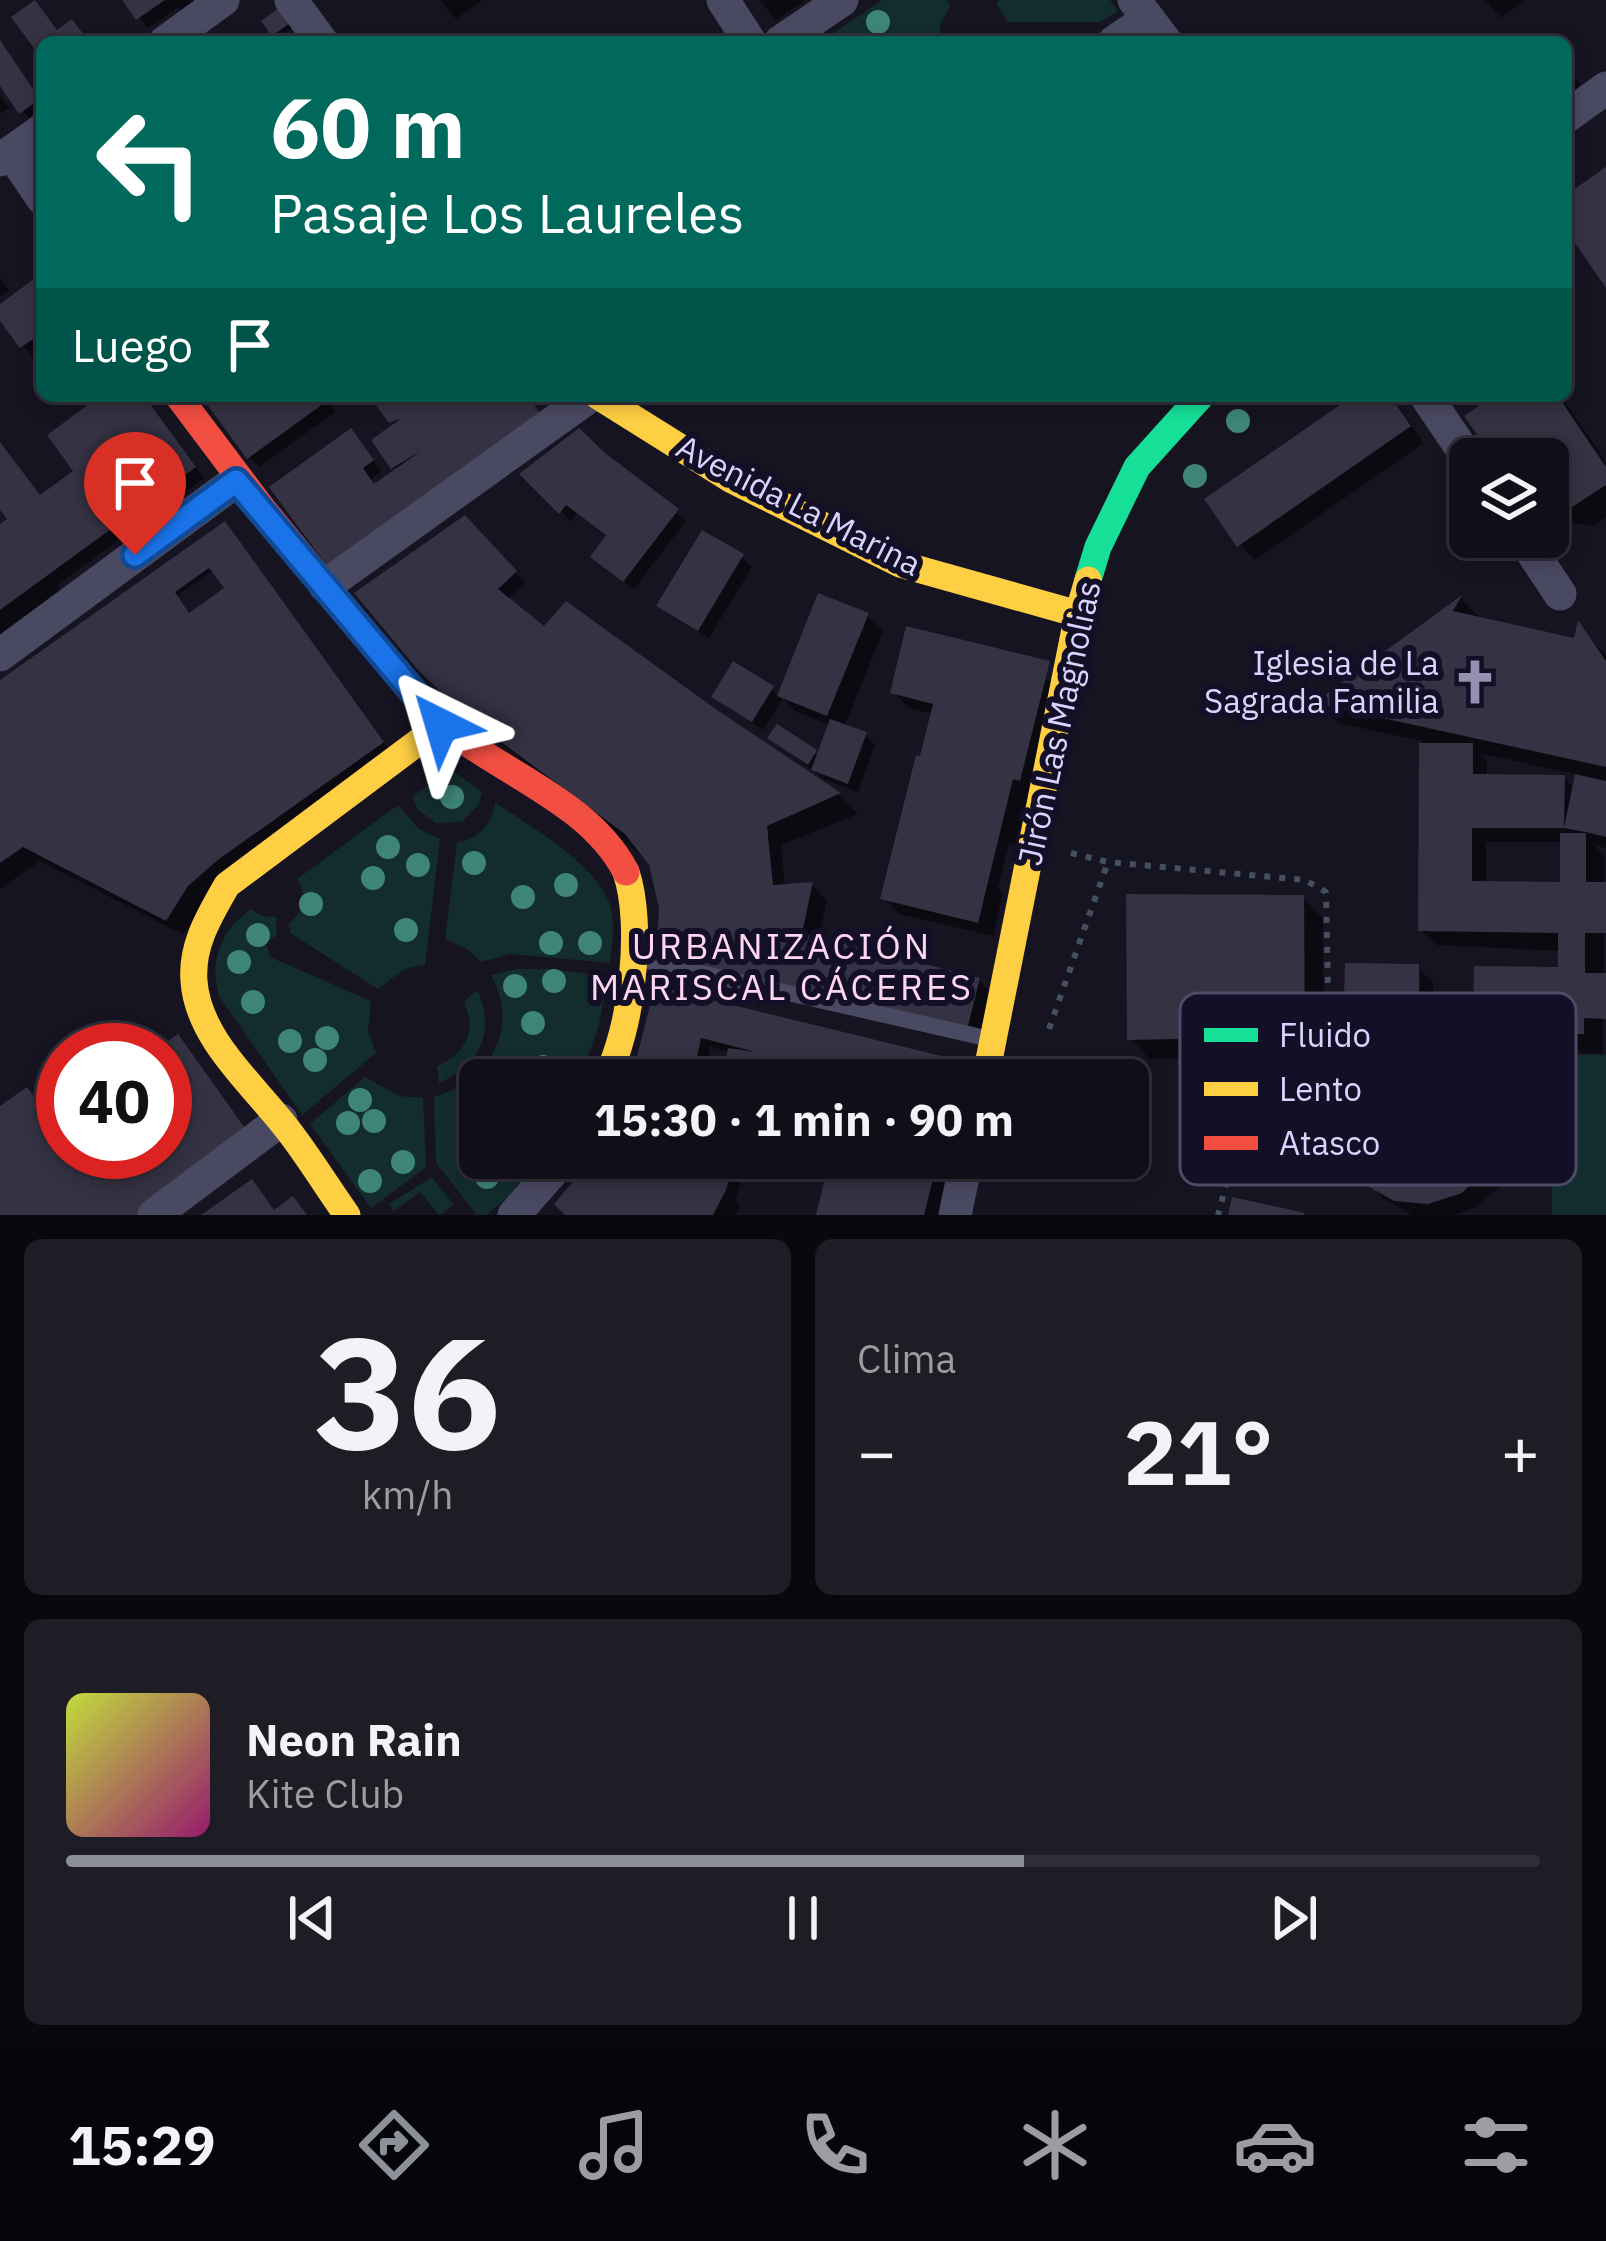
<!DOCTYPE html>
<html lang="es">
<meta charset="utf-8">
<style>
:root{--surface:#100f19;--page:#1e1d26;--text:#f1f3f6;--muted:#9c9ca2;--line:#302f38;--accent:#8c9099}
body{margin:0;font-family:"IBM Plex Sans",sans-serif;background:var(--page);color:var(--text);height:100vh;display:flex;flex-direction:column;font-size:45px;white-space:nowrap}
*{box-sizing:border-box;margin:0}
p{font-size:39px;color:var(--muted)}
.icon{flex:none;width:66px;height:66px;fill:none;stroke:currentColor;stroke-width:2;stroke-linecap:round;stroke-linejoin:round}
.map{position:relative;height:1215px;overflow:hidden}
.details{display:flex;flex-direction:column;gap:24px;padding:24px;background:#09080e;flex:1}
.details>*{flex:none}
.top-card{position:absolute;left:36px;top:36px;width:1536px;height:366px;border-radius:18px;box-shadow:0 6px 18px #0003,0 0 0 3px var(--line);background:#00695c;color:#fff;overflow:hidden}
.fabs{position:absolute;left:1449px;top:438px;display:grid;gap:24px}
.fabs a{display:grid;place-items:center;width:120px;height:120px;border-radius:18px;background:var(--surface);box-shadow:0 6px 18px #0003,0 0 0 3px var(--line);font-size:60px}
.speed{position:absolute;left:36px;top:1023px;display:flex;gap:24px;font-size:60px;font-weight:700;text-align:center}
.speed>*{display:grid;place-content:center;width:156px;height:156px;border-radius:50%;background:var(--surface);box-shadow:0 6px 18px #0003,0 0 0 3px var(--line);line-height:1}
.speed .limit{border:18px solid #d22;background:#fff;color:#111}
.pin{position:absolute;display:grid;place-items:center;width:102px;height:102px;color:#fff;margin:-123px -51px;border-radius:50% 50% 50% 0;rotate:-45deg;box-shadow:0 0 12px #0007}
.pin .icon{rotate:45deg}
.me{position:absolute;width:132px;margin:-66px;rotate:320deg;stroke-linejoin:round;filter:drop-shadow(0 0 9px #0008)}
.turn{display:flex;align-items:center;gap:42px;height:252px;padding:0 36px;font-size:54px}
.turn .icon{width:156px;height:156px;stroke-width:2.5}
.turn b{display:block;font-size:84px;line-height:102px}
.then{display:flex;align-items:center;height:114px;padding:0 36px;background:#0003;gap:24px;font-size:45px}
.big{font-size:90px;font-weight:700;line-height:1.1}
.details .card{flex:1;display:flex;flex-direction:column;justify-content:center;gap:18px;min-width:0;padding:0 42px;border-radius:18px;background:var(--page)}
.details .dial{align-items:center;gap:0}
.dial b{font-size:156px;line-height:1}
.song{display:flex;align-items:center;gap:36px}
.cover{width:144px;height:144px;border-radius:18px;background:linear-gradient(135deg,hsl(70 70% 55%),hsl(320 70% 35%))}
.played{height:12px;border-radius:6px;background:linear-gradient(90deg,var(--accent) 65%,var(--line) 65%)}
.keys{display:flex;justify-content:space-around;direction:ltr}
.heat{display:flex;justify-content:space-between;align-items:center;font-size:66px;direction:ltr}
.details .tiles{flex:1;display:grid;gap:24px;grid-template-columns:1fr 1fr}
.card:last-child{grid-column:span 2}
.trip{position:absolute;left:459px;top:1059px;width:690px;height:120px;border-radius:18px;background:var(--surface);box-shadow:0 6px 18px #0003,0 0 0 3px var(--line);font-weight:700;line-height:120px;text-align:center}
.tabs{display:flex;height:192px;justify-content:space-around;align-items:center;background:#06060a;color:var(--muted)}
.tabs .icon{width:84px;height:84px}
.tabs .selected{color:var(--accent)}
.tabs b{font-size:54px;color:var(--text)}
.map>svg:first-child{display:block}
</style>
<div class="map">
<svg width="1606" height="1215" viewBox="0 0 1606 1215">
<rect width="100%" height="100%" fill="#161421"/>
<g fill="#132c2d">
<path d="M 882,0 L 946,0 L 951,6 L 940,24 L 940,33 L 828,37 Z"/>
<path d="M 999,0 L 1110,0 L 1118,11 L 1100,22 L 1008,22 L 996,4 Z"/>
<path d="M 450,769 L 482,792 L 479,804 L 462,822 L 436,823 L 417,809 L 412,797 Z"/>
<path d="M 495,802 C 529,826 597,864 610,905 C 616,923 612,944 610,963 L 510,954 L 481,962 L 467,949 L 445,939 L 457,843 C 479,837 493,825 495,802 Z"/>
<path d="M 398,805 L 419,829 L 440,839 L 425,965 L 404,969 L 378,989 L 290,933 L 289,923 C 305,911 307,896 297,879 Z"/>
<path d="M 251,909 L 262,916 L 276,917 L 277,935 L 266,943 L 270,957 L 371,1001 L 368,1032 L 376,1053 L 302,1115 L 219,996 C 209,959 221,931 251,909 Z"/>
<path d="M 516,969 L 549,969 L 608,976 L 599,1024 L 580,1080 L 480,1080 L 480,1158 L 539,1158 L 509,1196 L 486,1215 L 477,1215 L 436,1163 L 434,1097 C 489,1081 521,1029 491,975 Z"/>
<path d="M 477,990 C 497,1032 479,1066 439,1083 L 437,1066 C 466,1054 477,1031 464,1002 Z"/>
<rect x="1552" y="1055" width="54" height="160"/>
<path d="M 365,1077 L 399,1096 L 423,1098 L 426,1167 L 371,1208 L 310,1124 Z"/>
<path d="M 432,1177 L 454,1205 L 439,1215 L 420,1192 L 394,1211 L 389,1204 Z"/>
</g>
<g fill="#0007" fill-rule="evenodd">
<path d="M 125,0 L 202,0 L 184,12 L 179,7 L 148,28 Z"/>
<path d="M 440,0 L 483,0 L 456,19 Z"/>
<path d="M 759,0 L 806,0 L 776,20 Z"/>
<path d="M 1485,0 L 1525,0 L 1501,18 Z"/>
<path d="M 283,9 L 295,25 L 278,38 L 274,34 Z"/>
<path d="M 0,40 L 42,101 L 42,114 L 31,121 L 0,80 Z"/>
<path d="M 1566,65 L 1585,91 L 1566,105 Z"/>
<path d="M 0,95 L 9,108 L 0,114 Z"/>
<path d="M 42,277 L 42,349 L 32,356 L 0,316 L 0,308 Z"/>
<path d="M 0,278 L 9,290 L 0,297 Z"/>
<path d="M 105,396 L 143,396 L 204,478 L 138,526 L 133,520 L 117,531 L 122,538 L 57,585 L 61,591 L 0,636 L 0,528 L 11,520 L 0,505 L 0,442 L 41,498 L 77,472 Z"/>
<path d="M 323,396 L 335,412 L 259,467 L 249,457 Z"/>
<path d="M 373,396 L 528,396 L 559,437 L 350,587 L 360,442 L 381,471 L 370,480 L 376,486 L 398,471 L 394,467 L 396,426 ZM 407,435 L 428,453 L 423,456 Z"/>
<path d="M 1358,396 L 1391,396 L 1424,443 L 1255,560 L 1240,545 Z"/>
<path d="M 1499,396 L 1561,396 L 1606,462 L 1606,518 L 1594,526 L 1548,519 L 1548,459 L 1497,459 Z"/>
<path d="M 603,456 L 686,521 L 634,589 L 604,566 L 609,536 L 578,512 L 571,521 L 524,474 Z"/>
<path d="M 465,519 L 525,583 L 507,600 L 545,631 L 715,713 L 839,795 L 858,814 L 781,845 L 785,887 L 812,885 L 827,901 L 818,940 L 979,981 L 994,996 L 982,1043 L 662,908 L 652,864 L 485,731 Z"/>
<path d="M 224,524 L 392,753 L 182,934 L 40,861 L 0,889 L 0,684 ZM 211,572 L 228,589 L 191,615 L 177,596 Z"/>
<path d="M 742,557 L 752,567 L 709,638 L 660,606 Z"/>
<path d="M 1462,599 L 1480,618 L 1576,641 L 1580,626 L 1606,656 L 1606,848 L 1594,845 L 1605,856 L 1603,1053 L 1581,1053 L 1569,1041 L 1497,1040 L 1476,1020 L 1561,970 L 1561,951 L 1436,945 L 1421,930 L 1422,741 L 1338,723 L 1319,704 ZM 1479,753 L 1579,775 L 1575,789 L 1564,778 L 1487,777 L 1487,762 ZM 1486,842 L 1563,842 L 1563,885 L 1486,884 Z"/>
<path d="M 867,616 L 883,631 L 844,727 L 865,735 L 875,745 L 858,792 L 824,779 L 775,742 L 819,756 L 831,725 L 795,711 L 783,698 L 763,730 L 715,697 L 734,665 L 780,696 Z"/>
<path d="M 1064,679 L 1015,845 L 1009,844 L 998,888 L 1003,893 L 993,936 L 899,914 L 884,898 L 934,714 L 909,708 L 893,692 Z"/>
<path d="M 1303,898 L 1323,918 L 1324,1057 L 1301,1057 L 1301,1105 L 1202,1106 L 1182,1085 L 1181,1058 L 1150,1059 L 1130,1038 Z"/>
<path d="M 1418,967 L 1433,983 L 1434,1038 L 1468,1053 L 1485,1070 L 1514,1121 L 1515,1154 L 1501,1185 L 1477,1207 L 1454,1215 L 1412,1215 L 1383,1198 L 1354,1167 L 1331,1169 L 1260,1154 L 1250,1144 L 1336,1113 ZM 1406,1099 L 1421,1113 L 1436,1109 L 1456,1119 L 1460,1116 L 1461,1134 L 1454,1152 L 1439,1165 L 1420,1170 L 1396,1163 L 1407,1148 L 1400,1130 L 1411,1112 L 1403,1101 Z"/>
<path d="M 657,990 L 961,1064 L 976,1080 L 847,1080 L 800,1069 L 798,1080 L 725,1080 L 731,1052 L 710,1047 L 703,1080 L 633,1080 Z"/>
<path d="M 597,1158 L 743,1158 L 746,1162 L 735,1201 L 740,1206 L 736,1215 L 569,1215 Z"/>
<path d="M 833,1158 L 956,1158 L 942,1215 L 819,1215 Z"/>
</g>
<g fill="#343243" fill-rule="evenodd">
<path d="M 35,0 L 57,30 L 72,19 L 89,42 L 42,42 L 42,59 L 11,17 Z"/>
<path d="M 122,0 L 165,0 L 136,20 Z"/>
<path d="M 283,5 L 294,20 L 272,36 L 261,21 Z"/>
<path d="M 0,40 L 40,99 L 19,114 L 0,86 Z"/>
<path d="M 1606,167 L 1606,288 L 1566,230 L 1566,195 Z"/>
<path d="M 42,273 L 42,333 L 20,348 L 0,321 L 0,304 Z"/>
<path d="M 100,396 L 144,396 L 196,467 L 0,610 L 0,524 L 7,519 L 0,510 L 0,442 L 40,495 L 73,471 L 47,435 Z"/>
<path d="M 201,396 L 324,396 L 327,401 L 247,459 Z"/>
<path d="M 369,396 L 528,396 L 545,420 L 333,574 L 269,487 L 351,428 L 374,460 L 363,468 L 374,484 L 422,450 L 391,469 L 371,440 L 400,419 L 389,423 Z"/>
<path d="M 1353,396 L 1390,396 L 1411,426 L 1237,547 L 1204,499 Z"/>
<path d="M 1493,396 L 1558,396 L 1606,467 L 1606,485 L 1572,507 L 1548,503 L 1548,459 L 1494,459 L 1464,416 Z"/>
<path d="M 579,428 L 605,453 L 679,509 L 623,582 L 590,557 L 606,535 L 566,505 L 559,514 L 519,474 Z"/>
<path d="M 465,515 L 517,571 L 498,589 L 544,626 L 566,601 L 717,710 L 841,793 L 767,826 L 773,885 L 813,882 L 802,933 L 980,978 L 967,1030 L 656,955 L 659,908 L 649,865 L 625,834 L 466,716 L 418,670 L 354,593 Z"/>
<path d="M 225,521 L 384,742 L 219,859 L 188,886 L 166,921 L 23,847 L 0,863 L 0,680 ZM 209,568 L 224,588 L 189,613 L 175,592 Z"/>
<path d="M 702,530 L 744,554 L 698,631 L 656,606 Z"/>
<path d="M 818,593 L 869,613 L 827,716 L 777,696 Z"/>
<path d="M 1462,595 L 1453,611 L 1574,638 L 1578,620 L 1606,661 L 1606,767 L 1314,703 Z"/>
<path d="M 906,626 L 1050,661 L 1020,781 L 1013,779 L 978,923 L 880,899 L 916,755 L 920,756 L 933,704 L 890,693 Z"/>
<path d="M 733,661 L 774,686 L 752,722 L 711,697 Z"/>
<path d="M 830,719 L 867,732 L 848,784 L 811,770 Z"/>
<path d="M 777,724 L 817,750 L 808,765 L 767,738 Z"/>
<path d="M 1419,743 L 1473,743 L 1473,774 L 1565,775 L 1564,828 L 1575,774 L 1606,781 L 1606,837 L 1590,833 L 1564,828 L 1472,828 L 1472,881 L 1560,882 L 1560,833 L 1586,833 L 1586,882 L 1606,882 L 1606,933 L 1585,933 L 1585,973 L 1606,973 L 1606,1019 L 1584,1018 L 1584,1034 L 1557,1034 L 1557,1022 L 1473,1021 L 1474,966 L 1558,967 L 1558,933 L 1418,931 Z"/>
<path d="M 1126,894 L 1304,895 L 1305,1038 L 1282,1038 L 1282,1085 L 1179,1086 L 1178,1039 L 1127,1040 Z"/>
<path d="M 1345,963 L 1419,964 L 1420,1034 L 1441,1036 L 1470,1051 L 1485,1072 L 1500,1103 L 1501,1138 L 1487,1169 L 1462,1193 L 1428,1204 L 1394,1201 L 1364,1184 L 1343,1158 L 1319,1161 L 1247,1145 L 1247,1109 L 1334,1110 L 1335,1094 L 1351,1064 L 1365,1052 L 1343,1027 ZM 1419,1095 L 1439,1106 L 1448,1100 L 1457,1115 L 1458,1133 L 1452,1150 L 1438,1162 L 1420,1167 L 1402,1163 L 1388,1152 L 1399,1137 L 1392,1119 L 1395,1109 L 1403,1100 Z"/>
<path d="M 655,986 L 962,1061 L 957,1080 L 850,1080 L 851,1075 L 791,1061 L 787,1080 L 722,1080 L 728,1048 L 756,1052 L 701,1038 L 692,1080 L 631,1080 Z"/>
<path d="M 178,1034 L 252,1138 L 142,1215 L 0,1215 L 0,1106 L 27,1087 L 52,1122 L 63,1115 L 63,1152 L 165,1152 L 165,1050 L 155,1050 Z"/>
<path d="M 593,1158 L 735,1158 L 726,1190 L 713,1215 L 565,1215 L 554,1204 Z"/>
<path d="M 830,1158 L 938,1158 L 924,1215 L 816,1215 Z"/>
<path d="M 252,1179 L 274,1210 L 293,1196 L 307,1215 L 201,1215 Z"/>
<path d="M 1232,1197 L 1305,1213 L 1304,1215 L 1228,1215 Z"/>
</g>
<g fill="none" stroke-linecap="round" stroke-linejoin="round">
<g stroke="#44505f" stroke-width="6" stroke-dasharray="6 9" stroke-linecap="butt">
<path d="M 1071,853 L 1108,862 L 1305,880 L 1326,892 L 1330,1088 L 1324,1094 L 1250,1093 L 1218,1215"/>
<path d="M 1049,1029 L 1108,862"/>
</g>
<path stroke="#4a4962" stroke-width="16" d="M 635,958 L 990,1039"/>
<g stroke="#4a4962" stroke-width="33">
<path d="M 291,0 L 322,42"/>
<path d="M 723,0 L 750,42"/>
<path d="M 1134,0 L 1166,42"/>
<path d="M 165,42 L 223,0"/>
<path d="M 780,42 L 842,0"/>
<path d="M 1114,42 L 1148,19"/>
<path d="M 1566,117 L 1606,88"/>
<path d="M 11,152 L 42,198"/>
<path d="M 0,160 L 42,130"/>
<path d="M 1426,396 L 1470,461"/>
<path d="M 1522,537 L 1560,594"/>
<path d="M 325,586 L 590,396"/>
<path d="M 0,655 L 236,481"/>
<path d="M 154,1215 L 281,1120"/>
<path d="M 514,1215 L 564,1158"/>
<path d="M 955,1215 L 967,1158"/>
</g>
<path stroke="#16e098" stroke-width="27" d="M 1088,580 L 1098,547 L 1137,467 L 1201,396"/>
<g stroke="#ffcf43" stroke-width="27">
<path d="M 598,396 L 732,480 L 900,564 L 1078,614"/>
<path d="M 605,1080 C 632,1030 644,925 626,872"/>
<path d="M 985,1080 L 1078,614 L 1088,580"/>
<path d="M 347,1215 C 327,1187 309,1157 288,1130 C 255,1086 198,1040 194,981 C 191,945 210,915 227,885 L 441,725"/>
</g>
<path stroke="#f24e42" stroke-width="27" d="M 178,396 L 263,509 L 428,711 C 487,770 587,796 626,872"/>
</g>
<g fill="#3e8478">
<circle cx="878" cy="22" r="12"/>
<circle cx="1238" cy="421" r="12"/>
<circle cx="1195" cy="476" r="12"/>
<circle cx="452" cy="797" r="12"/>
<circle cx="388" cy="847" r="12"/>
<circle cx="474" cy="863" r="12"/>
<circle cx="418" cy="865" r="12"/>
<circle cx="373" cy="878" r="12"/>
<circle cx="566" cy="885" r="12"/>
<circle cx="523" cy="897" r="12"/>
<circle cx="311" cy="904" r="12"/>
<circle cx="406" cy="930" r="12"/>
<circle cx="258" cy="935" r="12"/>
<circle cx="551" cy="943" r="12"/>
<circle cx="590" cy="943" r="12"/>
<circle cx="239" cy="962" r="12"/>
<circle cx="554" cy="981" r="12"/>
<circle cx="515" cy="986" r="12"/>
<circle cx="253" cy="1002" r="12"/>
<circle cx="533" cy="1023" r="12"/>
<circle cx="327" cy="1038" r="12"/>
<circle cx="290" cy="1041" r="12"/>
<circle cx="315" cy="1060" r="12"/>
<circle cx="543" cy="1067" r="12"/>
<circle cx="360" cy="1100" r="12"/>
<circle cx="374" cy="1121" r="12"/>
<circle cx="348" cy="1123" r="12"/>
<circle cx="403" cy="1162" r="12"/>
<circle cx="487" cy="1177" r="12"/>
<circle cx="370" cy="1181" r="12"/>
</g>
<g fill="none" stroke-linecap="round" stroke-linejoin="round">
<g stroke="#114b97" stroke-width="30">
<path id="route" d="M 135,555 L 236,481 L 441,725"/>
</g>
<use href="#route" stroke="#1a73e8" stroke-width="21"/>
</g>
<defs>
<g id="church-bare" transform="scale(3.6)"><path d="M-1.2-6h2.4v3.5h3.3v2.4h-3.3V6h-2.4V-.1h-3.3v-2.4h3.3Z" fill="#9591b1" stroke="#130f26" stroke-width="2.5" paint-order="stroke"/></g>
</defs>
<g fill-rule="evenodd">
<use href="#church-bare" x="1475" y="682"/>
</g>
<g text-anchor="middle" stroke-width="12" stroke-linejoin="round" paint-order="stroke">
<g font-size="33" fill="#d9d4ff" stroke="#130f26">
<text transform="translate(799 505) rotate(27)" y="12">Avenida La Marina</text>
<text transform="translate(1059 723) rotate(-78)" y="12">Jirón Las Magnolias</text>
</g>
<g font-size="33" fill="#d9d4ff" stroke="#130f26" text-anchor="end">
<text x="1439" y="675">Iglesia de La<tspan x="1439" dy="38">Sagrada Familia</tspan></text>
</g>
<g font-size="36" letter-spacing="3" fill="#ffd6f0" stroke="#130f26">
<text x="782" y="959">URBANIZACIÓN<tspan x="782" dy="41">MARISCAL CÁCERES</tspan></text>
</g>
</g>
<rect x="1180" y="993" width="396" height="192" rx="18" fill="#130f26" stroke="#4e4a67" stroke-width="3"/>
<rect x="1204" y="1028" width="54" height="14" fill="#16e098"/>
<rect x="1204" y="1082" width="54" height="14" fill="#ffcf43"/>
<rect x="1204" y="1136" width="54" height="14" fill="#f24e42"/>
<g font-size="33" fill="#d9d4ff">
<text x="1279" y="1047">Fluido</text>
<text x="1279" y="1101">Lento</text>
<text x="1279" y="1155">Atasco</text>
</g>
</svg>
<div class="fabs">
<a><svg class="icon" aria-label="layers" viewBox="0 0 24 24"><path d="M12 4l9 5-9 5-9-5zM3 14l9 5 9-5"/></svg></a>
</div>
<div class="speed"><div class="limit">40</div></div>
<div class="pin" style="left:135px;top:555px;background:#d93025"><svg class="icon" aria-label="arrive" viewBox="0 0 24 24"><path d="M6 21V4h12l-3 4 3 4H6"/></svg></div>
<svg class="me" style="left:441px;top:725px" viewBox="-20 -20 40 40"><path d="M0-17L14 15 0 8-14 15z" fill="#1a73e8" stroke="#fff" stroke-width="4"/></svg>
<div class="trip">15:30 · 1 min · 90 m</div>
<div class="top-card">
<div class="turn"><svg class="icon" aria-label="left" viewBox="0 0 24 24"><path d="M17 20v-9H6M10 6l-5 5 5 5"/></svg><div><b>60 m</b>Pasaje Los Laureles</div></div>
<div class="then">Luego<svg class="icon" aria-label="arrive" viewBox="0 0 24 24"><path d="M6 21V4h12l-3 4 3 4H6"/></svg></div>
</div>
</div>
<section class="details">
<div class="tiles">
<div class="card dial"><b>36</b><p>km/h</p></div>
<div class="card"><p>Clima</p>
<div class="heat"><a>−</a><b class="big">21°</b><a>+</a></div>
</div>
<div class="card">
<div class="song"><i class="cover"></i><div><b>Neon Rain</b><p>Kite Club</p></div></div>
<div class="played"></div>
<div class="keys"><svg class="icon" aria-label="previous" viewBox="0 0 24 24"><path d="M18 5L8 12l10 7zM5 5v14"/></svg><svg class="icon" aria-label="pause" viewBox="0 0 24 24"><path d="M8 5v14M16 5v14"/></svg><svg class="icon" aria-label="next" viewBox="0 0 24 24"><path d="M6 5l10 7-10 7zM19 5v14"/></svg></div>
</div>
</div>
</section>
<nav class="tabs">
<b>15:29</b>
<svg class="icon selected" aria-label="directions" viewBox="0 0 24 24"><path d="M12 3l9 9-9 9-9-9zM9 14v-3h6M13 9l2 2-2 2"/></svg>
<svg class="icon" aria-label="music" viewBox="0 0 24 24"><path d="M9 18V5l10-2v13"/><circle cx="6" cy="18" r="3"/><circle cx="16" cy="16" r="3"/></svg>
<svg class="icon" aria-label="phone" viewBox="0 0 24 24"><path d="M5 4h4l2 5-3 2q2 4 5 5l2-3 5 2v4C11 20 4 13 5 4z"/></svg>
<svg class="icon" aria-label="climate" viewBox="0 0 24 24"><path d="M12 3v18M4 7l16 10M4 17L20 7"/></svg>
<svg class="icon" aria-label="car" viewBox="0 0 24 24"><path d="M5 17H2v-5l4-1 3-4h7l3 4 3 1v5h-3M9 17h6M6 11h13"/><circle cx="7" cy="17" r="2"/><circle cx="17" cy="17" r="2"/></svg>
<svg class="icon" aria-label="filters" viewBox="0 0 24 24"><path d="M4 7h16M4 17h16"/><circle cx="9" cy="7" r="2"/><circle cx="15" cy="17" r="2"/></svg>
</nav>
